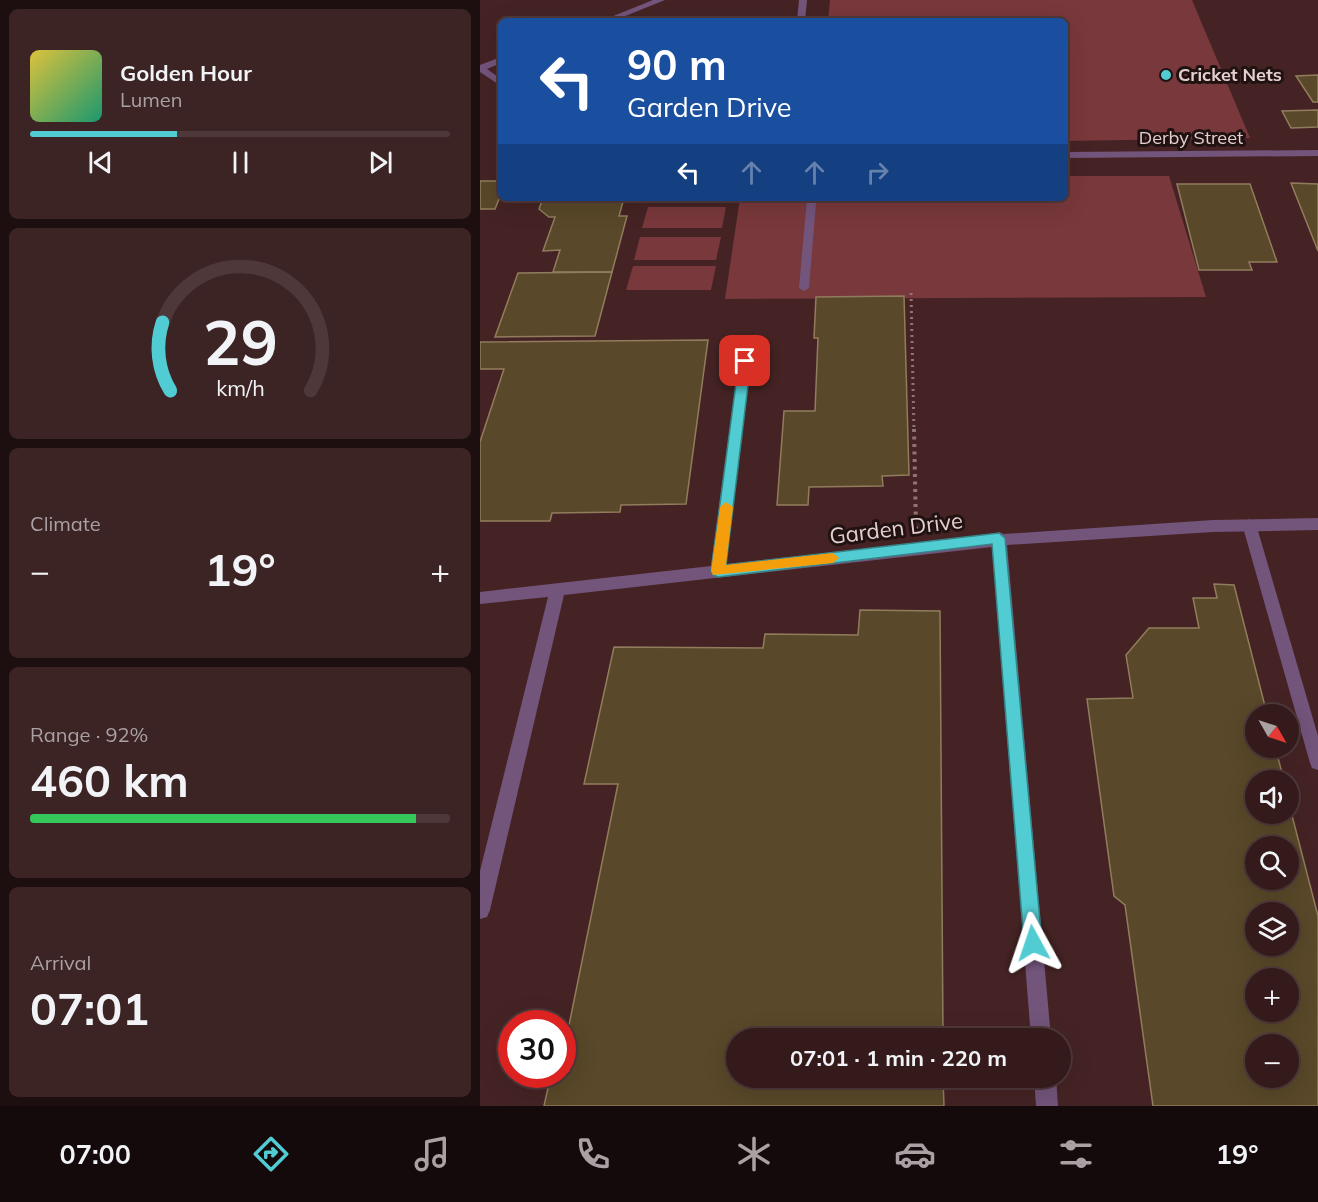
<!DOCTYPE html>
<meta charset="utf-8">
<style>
:root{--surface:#341a1b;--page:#3c2324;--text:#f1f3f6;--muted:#a9a1a3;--line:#4e383a;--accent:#51ccd2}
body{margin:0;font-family:Mulish,sans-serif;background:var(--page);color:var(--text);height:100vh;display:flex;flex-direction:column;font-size:22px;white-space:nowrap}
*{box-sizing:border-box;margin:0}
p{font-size:20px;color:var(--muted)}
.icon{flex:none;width:33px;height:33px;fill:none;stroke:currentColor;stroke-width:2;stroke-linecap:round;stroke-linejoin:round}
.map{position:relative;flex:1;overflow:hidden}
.drawer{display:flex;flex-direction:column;gap:9px;padding:9px;background:#1d0e0f;width:480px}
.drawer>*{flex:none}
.hud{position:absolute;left:18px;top:18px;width:570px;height:183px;border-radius:9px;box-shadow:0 6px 24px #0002,0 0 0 2px var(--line);background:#1a4fa0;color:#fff;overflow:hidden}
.needle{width:39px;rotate:129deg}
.buttons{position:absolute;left:765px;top:704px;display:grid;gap:12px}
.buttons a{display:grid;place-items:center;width:54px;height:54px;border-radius:50%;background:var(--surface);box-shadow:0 6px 24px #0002,0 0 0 2px var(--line);font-size:30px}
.speed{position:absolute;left:18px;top:1010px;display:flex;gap:12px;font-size:30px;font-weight:700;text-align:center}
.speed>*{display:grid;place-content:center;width:78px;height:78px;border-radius:50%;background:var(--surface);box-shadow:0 6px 24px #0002,0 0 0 2px var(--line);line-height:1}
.speed .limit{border:9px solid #d22;background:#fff;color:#111}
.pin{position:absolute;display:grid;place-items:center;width:51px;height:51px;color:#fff;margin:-26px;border-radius:12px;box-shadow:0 3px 9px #0006}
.me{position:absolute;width:66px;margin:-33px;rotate:355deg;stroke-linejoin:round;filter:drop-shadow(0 0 4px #0008)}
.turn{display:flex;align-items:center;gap:21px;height:126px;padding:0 30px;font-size:27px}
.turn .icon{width:78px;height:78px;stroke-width:2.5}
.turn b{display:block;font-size:42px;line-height:51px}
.lanes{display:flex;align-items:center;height:57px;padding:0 30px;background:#0003;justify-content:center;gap:30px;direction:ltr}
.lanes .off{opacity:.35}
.big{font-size:45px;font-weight:700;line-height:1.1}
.drawer .tile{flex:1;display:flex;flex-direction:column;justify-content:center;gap:9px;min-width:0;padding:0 21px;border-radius:9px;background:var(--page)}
.drawer .dial{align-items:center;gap:0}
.dial svg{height:156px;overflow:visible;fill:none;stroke:var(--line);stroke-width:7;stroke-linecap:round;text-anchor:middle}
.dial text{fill:var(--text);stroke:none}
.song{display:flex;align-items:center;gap:18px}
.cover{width:72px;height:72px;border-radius:9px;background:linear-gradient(135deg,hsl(50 70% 55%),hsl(160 70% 35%))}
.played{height:6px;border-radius:3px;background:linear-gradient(90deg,var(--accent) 35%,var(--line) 35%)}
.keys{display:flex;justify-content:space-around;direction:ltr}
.heat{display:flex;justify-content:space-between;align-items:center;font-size:33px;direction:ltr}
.charge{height:9px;border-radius:4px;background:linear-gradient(90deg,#34c759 92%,var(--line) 0)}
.trip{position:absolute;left:246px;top:1028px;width:345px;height:60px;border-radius:30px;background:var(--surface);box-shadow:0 6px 24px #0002,0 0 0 2px var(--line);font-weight:700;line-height:60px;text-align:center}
.menu{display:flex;height:96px;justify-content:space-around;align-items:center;background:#150a0b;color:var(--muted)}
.menu .icon{width:42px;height:42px}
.menu .selected{color:var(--accent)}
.menu b{font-size:27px;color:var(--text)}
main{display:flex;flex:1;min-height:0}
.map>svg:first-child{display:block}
</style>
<main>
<section class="drawer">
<div class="tile">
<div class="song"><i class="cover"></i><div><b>Golden Hour</b><p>Lumen</p></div></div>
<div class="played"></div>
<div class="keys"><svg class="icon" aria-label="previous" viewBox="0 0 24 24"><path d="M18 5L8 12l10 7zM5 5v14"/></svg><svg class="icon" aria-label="pause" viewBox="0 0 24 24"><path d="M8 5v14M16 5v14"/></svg><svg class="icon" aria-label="next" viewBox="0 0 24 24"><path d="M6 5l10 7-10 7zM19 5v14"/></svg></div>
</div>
<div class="tile dial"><svg viewBox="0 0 100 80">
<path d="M14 69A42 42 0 1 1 86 69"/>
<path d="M14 69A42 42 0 0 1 10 34" stroke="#51ccd2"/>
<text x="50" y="56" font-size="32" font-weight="700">29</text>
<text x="50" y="72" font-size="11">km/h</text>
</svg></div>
<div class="tile"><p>Climate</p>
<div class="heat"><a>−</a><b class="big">19°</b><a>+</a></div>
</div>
<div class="tile"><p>Range · 92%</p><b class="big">460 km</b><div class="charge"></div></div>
<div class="tile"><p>Arrival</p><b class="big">07:01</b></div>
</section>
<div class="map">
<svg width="838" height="1106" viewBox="0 0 838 1106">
<rect width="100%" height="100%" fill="#452324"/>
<g fill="#79383b">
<path d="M 350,0 L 712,0 L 770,138 L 585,141 L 585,21 L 348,21 Z"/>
<path d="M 585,176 L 689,176 L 726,297 L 245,299 L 260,198 L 585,198 Z"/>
<path d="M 168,207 L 246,207 L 242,228 L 162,228 Z"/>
<path d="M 160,237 L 241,237 L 236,260 L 154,260 Z"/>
<path d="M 153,266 L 236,266 L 231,290 L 146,290 Z"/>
</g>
<g fill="#594829" stroke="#917d5d" stroke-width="1.5" fill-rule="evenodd">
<path d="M 838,75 L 838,102 L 833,102 L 816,76 Z"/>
<path d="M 838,110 L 838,127 L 811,128 L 802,111 Z"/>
<path d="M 0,181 L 21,181 L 21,194 L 15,209 L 0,209 Z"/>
<path d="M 811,183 L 838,184 L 838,251 Z"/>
<path d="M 697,184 L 770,184 L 797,262 L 769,262 L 772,270 L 719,270 Z"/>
<path d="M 63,198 L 144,198 L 139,216 L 147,216 L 132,272 L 73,272 L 80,250 L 63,251 L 75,217 L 69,217 L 59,209 Z"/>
<path d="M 132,272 L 115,336 L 15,337 L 38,273 Z"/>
<path d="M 424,296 L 429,475 L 402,476 L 403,486 L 329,487 L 328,505 L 297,505 L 304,411 L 335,411 L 338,338 L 334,338 L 336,297 Z"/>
<path d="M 228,340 L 206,504 L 141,505 L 140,512 L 72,513 L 70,521 L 0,521 L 0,442 L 24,369 L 0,369 L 0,342 Z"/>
<path d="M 734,584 L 754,585 L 787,714 L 776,714 L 776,747 L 795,747 L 804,780 L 776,780 L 776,813 L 808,813 L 808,800 L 838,916 L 838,1106 L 673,1106 L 645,905 L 634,896 L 607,699 L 653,698 L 646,655 L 669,628 L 719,628 L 713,598 L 737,598 ZM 776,846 L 808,846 L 808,879 L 776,879 ZM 776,912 L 808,912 L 808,945 L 776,945 ZM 776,978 L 808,978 L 808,1011 L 776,1011 ZM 776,1044 L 808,1044 L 808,1077 L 776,1077 Z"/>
<path d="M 380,610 L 460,611 L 463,1038 L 256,1038 L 256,1077 L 463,1077 L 464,1106 L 64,1106 L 71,1074 L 82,1074 L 82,1030 L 88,1030 L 138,784 L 104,784 L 134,647 L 283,648 L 285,634 L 378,635 Z"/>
</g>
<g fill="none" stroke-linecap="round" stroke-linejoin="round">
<path stroke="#907474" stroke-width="3" stroke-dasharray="2 4" stroke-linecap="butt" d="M 431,293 L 434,431"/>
<path stroke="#907474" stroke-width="4" stroke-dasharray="3 4.5" stroke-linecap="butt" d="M 434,429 L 436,530"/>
<g fill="#73547b" fill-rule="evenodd">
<path d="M 327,198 L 374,198 L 369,201 L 336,203 L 329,288 L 324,291 L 319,288 Z"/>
<path d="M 769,519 L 776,524 L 838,736 L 838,770 L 832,768 L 830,763 L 762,524 Z"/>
</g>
<g fill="#73547b" fill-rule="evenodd">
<path d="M 173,0 L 185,0 L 133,21 L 121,21 Z"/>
<path d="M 319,0 L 327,0 L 325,21 L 317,21 Z"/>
<path d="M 21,57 L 21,63 L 7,69 L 21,79 L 21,86 L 0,72 L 0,65 Z"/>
<path d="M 838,150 L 838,156 L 585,158 L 585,152 Z"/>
<path d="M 265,357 L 271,361 L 246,564 L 513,535 L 519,532 L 524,534 L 733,520 L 838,518 L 838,530 L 733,532 L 527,545 L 571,1038 L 551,1038 L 512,547 L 84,595 L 10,910 L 7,917 L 0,919 L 0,871 L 68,597 L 0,604 L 0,592 L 231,566 L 259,361 Z"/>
<path d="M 554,1077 L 576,1077 L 578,1106 L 556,1106 Z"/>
</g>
</g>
<path fill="#51ccd2" stroke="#358588" stroke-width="1.5" d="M 265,357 L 271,361 L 246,565 L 519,533 L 525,538 L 562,943 L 559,949 L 553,952 L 547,949 L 544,943 L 512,544 L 238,577 L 233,575 L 231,571 L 259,361 Z"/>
<path fill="#f59e0b" d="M 246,502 L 253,507 L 246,565 L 353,553 L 359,558 L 353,563 L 233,575 L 231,571 L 240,507 Z"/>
<circle fill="#51ccd2" stroke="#211212" stroke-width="2" cx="686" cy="75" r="6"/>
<g text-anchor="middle" stroke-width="6" stroke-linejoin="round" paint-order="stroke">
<g font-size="18" font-weight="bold" fill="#e5cece" stroke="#211212" text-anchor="start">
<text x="698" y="81">Cricket Nets</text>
</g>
<g font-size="18" fill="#e5cece" stroke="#211212">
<text x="711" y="144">Derby Street</text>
</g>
<g font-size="22" fill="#e5cece" stroke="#211212">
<text transform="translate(416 528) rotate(-7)" y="8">Garden Drive</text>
</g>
</g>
</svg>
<div class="buttons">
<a><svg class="needle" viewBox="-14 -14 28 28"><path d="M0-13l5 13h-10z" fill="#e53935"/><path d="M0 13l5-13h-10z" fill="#a9a1a3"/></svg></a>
<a><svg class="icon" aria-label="sound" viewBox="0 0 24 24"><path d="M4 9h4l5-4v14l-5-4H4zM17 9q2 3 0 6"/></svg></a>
<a><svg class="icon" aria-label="search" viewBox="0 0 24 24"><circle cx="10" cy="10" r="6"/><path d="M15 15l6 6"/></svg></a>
<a><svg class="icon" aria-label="layers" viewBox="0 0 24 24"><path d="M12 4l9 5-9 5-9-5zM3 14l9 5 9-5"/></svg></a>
<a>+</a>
<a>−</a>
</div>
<div class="speed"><div class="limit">30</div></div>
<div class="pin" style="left:265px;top:361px;background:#d93025"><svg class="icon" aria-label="arrive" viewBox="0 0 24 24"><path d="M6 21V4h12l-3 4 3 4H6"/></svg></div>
<svg class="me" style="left:553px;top:943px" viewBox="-20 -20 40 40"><path d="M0-17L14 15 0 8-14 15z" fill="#51ccd2" stroke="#fff" stroke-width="4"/></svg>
<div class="trip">07:01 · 1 min · 220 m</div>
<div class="hud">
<div class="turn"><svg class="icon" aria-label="left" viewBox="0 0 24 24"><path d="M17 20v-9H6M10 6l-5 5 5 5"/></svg><div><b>90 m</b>Garden Drive</div></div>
<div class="lanes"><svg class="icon" aria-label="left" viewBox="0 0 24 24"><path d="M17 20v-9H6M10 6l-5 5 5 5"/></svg><svg class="icon off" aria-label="ahead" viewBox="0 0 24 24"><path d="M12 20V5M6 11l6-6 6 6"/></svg><svg class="icon off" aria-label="ahead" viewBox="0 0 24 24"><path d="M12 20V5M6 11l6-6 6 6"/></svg><svg class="icon off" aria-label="right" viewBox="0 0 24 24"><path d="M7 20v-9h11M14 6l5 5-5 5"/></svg></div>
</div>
</div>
</main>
<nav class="menu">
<b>07:00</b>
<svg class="icon selected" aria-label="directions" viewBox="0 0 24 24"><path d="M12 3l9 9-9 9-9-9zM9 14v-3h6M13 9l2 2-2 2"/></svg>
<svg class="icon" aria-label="music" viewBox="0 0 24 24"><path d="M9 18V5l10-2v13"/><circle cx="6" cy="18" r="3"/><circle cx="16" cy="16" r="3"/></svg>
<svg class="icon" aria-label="phone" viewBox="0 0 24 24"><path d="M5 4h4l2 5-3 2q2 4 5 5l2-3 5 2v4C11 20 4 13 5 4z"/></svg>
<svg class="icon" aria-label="climate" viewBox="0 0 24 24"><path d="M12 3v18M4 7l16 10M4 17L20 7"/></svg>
<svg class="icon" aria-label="car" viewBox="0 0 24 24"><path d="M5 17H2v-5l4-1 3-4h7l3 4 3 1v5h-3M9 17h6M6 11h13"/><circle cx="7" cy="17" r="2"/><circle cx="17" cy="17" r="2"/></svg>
<svg class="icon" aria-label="filters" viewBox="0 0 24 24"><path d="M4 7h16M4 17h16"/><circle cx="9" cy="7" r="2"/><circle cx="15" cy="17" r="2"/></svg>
<b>19°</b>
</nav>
